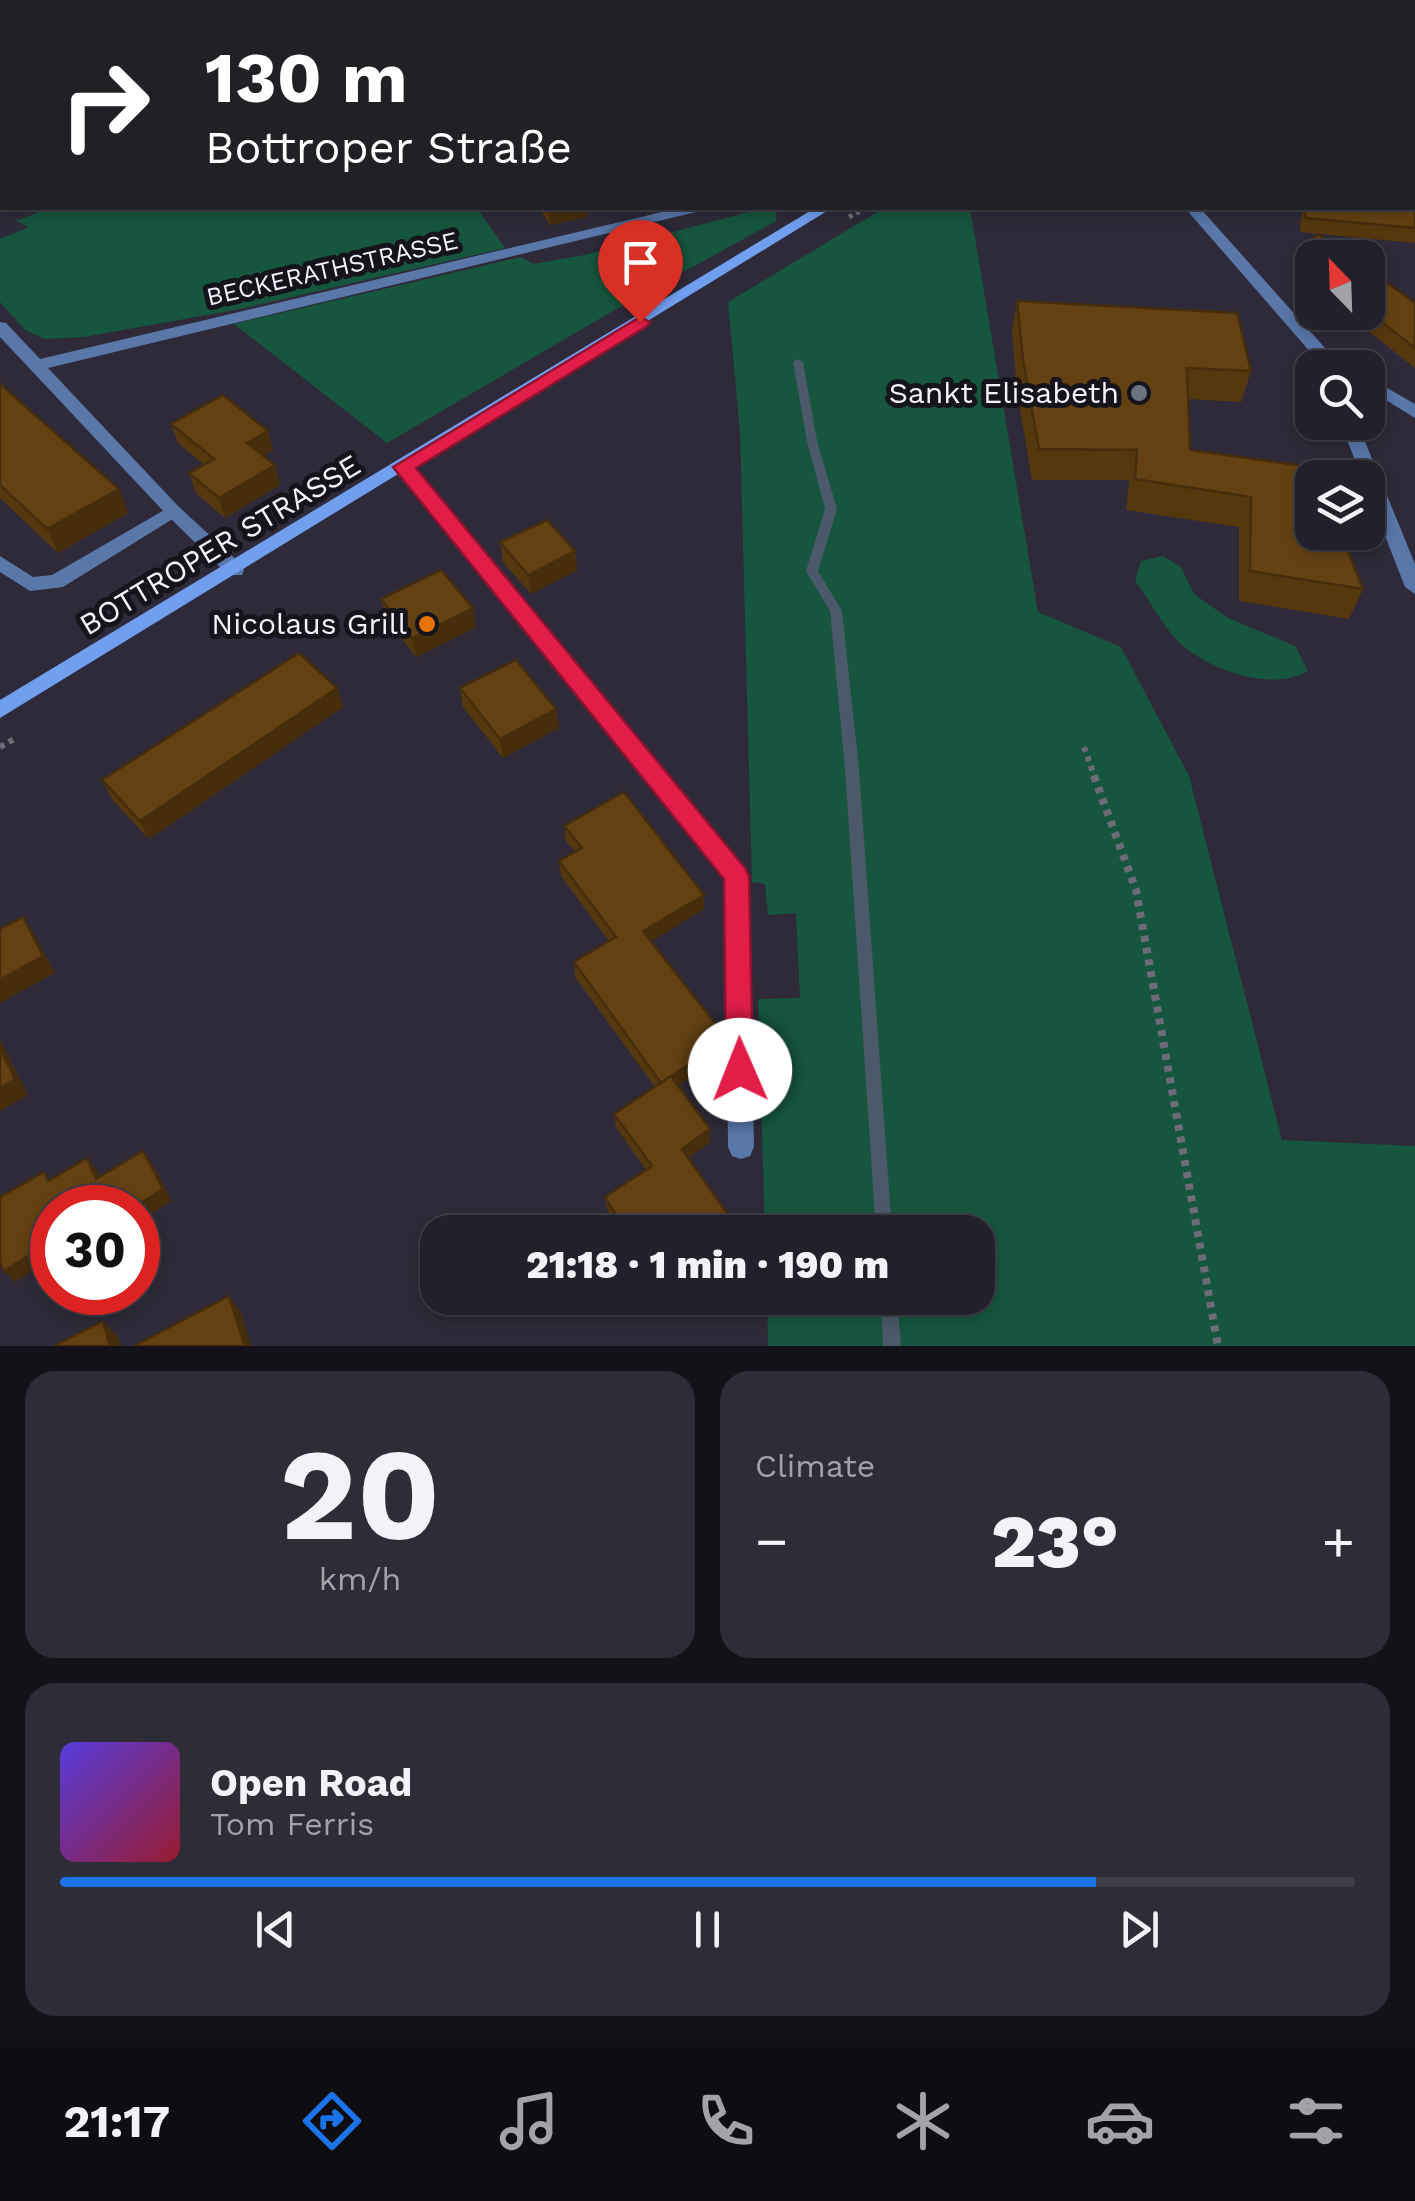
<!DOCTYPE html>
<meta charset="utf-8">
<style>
:root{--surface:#22202b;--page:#2e2d37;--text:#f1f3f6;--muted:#a2a3a9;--line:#3f3e47;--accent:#1a73e8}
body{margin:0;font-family:"Work Sans",sans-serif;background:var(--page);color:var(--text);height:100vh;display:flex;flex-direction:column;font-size:38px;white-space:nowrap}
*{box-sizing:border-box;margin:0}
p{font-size:32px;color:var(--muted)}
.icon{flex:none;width:55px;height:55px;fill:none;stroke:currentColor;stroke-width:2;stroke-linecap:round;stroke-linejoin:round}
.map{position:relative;height:1346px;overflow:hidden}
.drawer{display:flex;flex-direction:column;gap:25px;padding:25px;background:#131218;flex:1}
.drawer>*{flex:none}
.hud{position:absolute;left:0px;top:0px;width:1415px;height:210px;box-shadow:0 5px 15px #0003,0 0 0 2px var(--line);background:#202124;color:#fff;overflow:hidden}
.needle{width:65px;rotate:337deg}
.fabs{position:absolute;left:1295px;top:240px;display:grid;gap:20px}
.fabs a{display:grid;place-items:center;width:90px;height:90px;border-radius:20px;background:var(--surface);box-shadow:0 5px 15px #0003,0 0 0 2px var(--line);font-size:50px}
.speed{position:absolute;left:30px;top:1185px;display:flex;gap:20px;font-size:50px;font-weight:700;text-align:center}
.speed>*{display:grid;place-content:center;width:130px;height:130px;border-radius:50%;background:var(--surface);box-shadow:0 5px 15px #0003,0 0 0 2px var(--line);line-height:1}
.speed .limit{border:15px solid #d22;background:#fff;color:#111}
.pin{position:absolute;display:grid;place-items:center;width:85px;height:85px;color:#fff;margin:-102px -42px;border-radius:50% 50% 50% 0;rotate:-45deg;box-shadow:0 0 10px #0007}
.pin .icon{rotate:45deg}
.me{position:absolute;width:110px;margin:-55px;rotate:359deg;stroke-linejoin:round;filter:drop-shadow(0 0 8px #0008)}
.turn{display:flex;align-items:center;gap:35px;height:210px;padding:0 40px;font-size:45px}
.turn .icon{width:130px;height:130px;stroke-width:2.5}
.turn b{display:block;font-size:70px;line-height:85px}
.big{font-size:75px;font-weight:800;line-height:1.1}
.drawer .widget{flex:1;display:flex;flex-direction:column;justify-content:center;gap:15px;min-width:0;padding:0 35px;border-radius:30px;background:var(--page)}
.drawer .dial{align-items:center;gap:0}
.dial b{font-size:130px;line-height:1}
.song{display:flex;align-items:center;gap:30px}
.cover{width:120px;height:120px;border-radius:15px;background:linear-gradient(135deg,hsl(250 70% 55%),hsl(350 70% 35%))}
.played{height:10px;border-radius:5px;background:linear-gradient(90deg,var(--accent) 80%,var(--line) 80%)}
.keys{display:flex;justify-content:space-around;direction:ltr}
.heat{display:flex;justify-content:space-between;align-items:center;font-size:55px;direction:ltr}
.drawer .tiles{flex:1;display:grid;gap:25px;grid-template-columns:1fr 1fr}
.widget:last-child{grid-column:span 2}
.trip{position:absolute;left:420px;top:1215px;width:575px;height:100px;border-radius:30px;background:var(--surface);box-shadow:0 5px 15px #0003,0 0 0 2px var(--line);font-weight:800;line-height:100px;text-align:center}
.tabs{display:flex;height:160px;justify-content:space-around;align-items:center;background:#0e0d11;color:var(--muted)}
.tabs .icon{width:70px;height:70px}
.tabs .selected{color:var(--accent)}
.tabs b{font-size:45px;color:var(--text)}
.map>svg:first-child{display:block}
</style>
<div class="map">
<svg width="1415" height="1346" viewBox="0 0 1415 1346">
<rect width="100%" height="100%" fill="#2e2a39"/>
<g fill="#16553e">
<path d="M 0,0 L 586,0 L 2,2 L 0,159 Z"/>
<path d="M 618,0 L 1086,0 L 617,2 Z"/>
<path d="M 49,208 L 477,208 L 505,248 L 235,310 L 84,337 L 44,339 L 25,330 L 0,302 L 0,239 L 29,227 L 16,221 Z"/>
<path d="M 764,208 L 777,208 L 776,221 L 613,311 L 387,443 L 234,324 L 521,257 L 533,264 L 584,255 Z"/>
<path d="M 884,208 L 970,208 L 1038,612 L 1121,647 L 1189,776 L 1282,1140 L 1415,1146 L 1415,1346 L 768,1346 L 767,1298 L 978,1298 L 978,1232 L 765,1232 L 758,999 L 800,998 L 796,913 L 768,915 L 765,884 L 752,882 L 740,432 L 728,302 Z"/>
<path d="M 1163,556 L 1181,567 L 1194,594 L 1228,618 L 1295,646 L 1308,671 C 1273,692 1212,671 1182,645 C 1164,629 1150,600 1135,581 L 1141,561 Z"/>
</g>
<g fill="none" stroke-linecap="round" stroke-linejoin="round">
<g fill="#4c596b" fill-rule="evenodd">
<rect x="758" y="0" width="8" height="2"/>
<path d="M 798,359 L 803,362 L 817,441 L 837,509 L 818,571 L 842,611 L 859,769 L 892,1232 L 876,1232 L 845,769 L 830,611 L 806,571 L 825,509 L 807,441 L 793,362 Z"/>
<path d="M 881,1298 L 897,1298 L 901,1346 L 883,1346 Z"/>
</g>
<path stroke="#6e6b78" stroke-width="5" stroke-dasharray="4 4" stroke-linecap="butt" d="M 849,217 L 866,208"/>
<g stroke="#6e6b78" stroke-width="6" stroke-dasharray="5 5" stroke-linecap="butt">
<path d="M 0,747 L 16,738"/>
<path d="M 1084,747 L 1095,778"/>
</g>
<path stroke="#6e6b78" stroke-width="8" stroke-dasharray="6 6" stroke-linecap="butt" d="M 1094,776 L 1136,890 L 1218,1346"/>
<path fill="#5977a9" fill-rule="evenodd" d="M 173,505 L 182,511 L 179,515 L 63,587 L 30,591 L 0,572 L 0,556 L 33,577 L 52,575 Z"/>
<g fill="#5977a9" fill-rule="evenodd">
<rect x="1412" y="180" width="3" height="8"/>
<path d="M 679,208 L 703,208 L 696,212 L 48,368 L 179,507 L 242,565 L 244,570 L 242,575 L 228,575 L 167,515 L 0,337 L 0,322 L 6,323 L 40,359 Z"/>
<path d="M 1185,208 L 1200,208 L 1325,348 L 1334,368 L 1317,368 L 1312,354 Z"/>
<path d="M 1368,377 L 1415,404 L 1415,418 L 1368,389 Z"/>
<path d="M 1340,422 L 1357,422 L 1415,564 L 1415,594 L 1405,587 L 1368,492 L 1368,478 L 1362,478 Z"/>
<path d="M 404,461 L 410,463 L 745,869 L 748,876 L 754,1147 L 750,1156 L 741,1159 L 732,1156 L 728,1147 L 726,879 L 398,471 L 395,467 L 398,463 Z"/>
</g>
<path fill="#719ff0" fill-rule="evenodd" d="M 815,208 L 832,208 L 0,718 L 0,700 Z"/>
</g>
<g fill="#56380f">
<path d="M 1415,188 L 1415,243 L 1319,234 L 1351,258 L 1312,258 L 1312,266 L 1305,256 L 1310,242 L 1318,234 L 1301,232 L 1300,222 L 1305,208 Z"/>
<path d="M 539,208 L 587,208 L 587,217 L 550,225 Z"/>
<path d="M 1017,301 L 1251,371 L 1241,402 L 1188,399 L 1190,450 L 1312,532 L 1363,589 L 1349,619 L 1239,601 L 1239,527 L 1126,510 L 1129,480 L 1032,480 L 1017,391 L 1012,331 Z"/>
<path d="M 1415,303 L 1415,368 L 1362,326 L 1351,312 L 1368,312 Z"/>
<path d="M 0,384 L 119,489 L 128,513 L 58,553 L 0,498 Z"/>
<path d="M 171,424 L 268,431 L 273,450 L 263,456 L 275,465 L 280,485 L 225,518 L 196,493 L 189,473 L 204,465 L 178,443 Z"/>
<path d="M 500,542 L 575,551 L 577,570 L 531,594 L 503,562 Z"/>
<path d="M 381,599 L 476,627 L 416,657 L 386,618 Z"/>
<path d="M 337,688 L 343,707 L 149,839 L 112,799 L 102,780 Z"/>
<path d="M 460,688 L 556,709 L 559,728 L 503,758 L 463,707 Z"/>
<path d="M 564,826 L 704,895 L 704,909 L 651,941 L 724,1055 L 678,1086 L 710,1142 L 688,1158 L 740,1232 L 620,1232 L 607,1209 L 605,1197 L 646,1170 L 616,1127 L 614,1114 L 655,1087 L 575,977 L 574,962 L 609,941 L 561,876 L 559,861 L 575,852 L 566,841 Z"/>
</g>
<g fill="#462e0d">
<path d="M 510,208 L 528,208 L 511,211 Z"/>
<path d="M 548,208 L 587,208 L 587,217 L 550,225 Z"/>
<path d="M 268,431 L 273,450 L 252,462 L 247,443 Z"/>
<path d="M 275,465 L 280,485 L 225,518 L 219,498 Z"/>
<path d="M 119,489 L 128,513 L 58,553 L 47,529 Z"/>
<path d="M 575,551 L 577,570 L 531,594 L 528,575 Z"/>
<path d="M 473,608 L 476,627 L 416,657 L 412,638 Z"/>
<path d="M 337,688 L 343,707 L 149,839 L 140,821 Z"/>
<path d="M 556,709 L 559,728 L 503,758 L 500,739 Z"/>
<path d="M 704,895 L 704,909 L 644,946 L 643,931 Z"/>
<path d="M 23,917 L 34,934 L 55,973 L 0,1003 L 0,980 Z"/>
<path d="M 0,1040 L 28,1095 L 0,1111 Z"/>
<path d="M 724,1041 L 724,1055 L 662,1096 L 661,1083 Z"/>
<path d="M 710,1129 L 710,1142 L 682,1162 L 682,1149 Z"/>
<path d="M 143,1151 L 152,1163 L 172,1201 L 138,1222 L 138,1208 L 133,1208 Z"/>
<path d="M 87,1158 L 97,1171 L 106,1191 L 96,1179 Z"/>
<path d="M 52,1241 L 52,1259 L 15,1282 L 4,1271 Z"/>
<path d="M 229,1296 L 241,1312 L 251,1346 L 245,1346 Z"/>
<path d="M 103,1321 L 118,1337 L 121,1346 L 110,1346 Z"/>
</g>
<g fill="#644112" stroke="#462e0d" stroke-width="2.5">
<path d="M 1257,0 L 1330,0 L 1328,2 L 1256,2 Z"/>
<path d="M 1412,188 L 1415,188 L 1415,228 L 1306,218 L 1305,208 L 1412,208 Z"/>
<path d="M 1318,234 L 1351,258 L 1323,258 L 1310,242 Z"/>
<path d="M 1368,269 L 1415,303 L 1415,348 L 1368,311 Z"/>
<path d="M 1017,301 L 1237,313 L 1251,371 L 1187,368 L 1190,450 L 1319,468 L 1319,478 L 1312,478 L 1312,532 L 1341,533 L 1363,589 L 1250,571 L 1251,497 L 1135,479 L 1137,450 L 1039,449 L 1023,360 Z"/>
<path d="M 0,384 L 119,489 L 47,529 L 0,485 Z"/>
<path d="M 223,395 L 268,431 L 247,443 L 275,465 L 219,498 L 189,473 L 214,459 L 171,424 Z"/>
<path d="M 547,520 L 575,551 L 528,575 L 500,542 Z"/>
<path d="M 441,570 L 473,608 L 412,638 L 381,599 Z"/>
<path d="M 299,653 L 337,688 L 140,821 L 102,780 Z"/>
<path d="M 516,660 L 556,709 L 500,739 L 460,688 Z"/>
<path d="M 624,792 L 704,895 L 643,931 L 724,1035 L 724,1041 L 661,1083 L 574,962 L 616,937 L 559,861 L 582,848 L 564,826 Z"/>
<path d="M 23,917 L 43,956 L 0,980 L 0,929 Z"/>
<path d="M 0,1049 L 15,1079 L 0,1088 Z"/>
<path d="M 671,1076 L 710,1129 L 682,1149 L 740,1232 L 626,1232 L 605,1197 L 652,1166 L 614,1114 Z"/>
<path d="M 143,1151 L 163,1189 L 133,1208 L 52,1208 L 52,1241 L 4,1271 L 0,1262 L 0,1197 L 44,1172 L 48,1181 L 87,1158 L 96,1179 Z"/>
<path d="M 229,1296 L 245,1346 L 134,1346 Z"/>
<path d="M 103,1321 L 110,1346 L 54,1346 Z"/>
</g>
<path fill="#e11d48" stroke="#92132f" stroke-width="2.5" d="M 640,317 L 650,322 L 647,326 L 416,468 L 745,868 L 749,876 L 753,1070 L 749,1079 L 740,1083 L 730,1079 L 726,1070 L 724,879 L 393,467 Z"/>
<circle fill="#6b7280" stroke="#15141b" stroke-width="4" cx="1139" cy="393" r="10"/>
<circle fill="#e8710a" stroke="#15141b" stroke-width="4" cx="427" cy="624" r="10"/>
<g text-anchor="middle" stroke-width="10" stroke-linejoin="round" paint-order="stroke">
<g font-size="25" fill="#f5f2fd" stroke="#15141b">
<text transform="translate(332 268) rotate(-13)" y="9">BECKERATHSTRASSE</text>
</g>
<g font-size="30" fill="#f5f2fd" stroke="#15141b" text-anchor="end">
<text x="1119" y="403">Sankt Elisabeth</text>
<text x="407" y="634">Nicolaus Grill</text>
</g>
<g font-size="30" fill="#f5f2fd" stroke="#15141b">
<text transform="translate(220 545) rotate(-31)" y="10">BOTTROPER STRASSE</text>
</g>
</g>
</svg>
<div class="fabs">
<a><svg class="needle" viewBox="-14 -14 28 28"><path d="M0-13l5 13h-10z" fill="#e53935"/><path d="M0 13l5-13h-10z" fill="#a2a3a9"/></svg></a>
<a><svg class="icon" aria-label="search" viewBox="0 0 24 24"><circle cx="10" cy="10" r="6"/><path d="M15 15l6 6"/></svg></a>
<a><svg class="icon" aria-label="layers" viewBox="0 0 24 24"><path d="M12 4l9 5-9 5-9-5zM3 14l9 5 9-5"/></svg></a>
</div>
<div class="speed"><div class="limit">30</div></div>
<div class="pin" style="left:640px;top:322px;background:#d93025"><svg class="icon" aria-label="arrive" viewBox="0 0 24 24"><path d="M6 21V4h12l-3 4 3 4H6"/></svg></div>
<svg class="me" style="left:740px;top:1070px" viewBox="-20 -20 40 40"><circle r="19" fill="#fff"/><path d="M0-13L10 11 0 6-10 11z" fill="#e11d48"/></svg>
<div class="trip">21:18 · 1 min · 190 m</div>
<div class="hud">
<div class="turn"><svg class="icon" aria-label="right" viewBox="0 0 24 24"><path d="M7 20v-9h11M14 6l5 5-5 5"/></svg><div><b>130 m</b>Bottroper Straße</div></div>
</div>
</div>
<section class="drawer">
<div class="tiles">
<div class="widget dial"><b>20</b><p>km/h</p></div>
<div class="widget"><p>Climate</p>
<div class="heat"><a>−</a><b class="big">23°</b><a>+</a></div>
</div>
<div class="widget">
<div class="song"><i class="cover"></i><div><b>Open Road</b><p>Tom Ferris</p></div></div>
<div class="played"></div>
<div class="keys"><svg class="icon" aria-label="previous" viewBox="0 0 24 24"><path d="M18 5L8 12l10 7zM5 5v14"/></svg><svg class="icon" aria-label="pause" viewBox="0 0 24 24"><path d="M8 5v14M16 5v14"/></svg><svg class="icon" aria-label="next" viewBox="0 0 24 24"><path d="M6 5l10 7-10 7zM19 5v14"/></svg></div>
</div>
</div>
</section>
<nav class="tabs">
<b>21:17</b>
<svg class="icon selected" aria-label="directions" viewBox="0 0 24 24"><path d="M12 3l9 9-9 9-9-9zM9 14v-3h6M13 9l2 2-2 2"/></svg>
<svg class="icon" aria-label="music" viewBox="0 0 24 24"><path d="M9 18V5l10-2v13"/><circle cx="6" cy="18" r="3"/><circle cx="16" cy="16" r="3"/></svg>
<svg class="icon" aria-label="phone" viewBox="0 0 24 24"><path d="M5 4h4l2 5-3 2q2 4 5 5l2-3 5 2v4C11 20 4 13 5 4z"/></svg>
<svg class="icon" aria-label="climate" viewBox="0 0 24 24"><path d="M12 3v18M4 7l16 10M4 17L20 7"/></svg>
<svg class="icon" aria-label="car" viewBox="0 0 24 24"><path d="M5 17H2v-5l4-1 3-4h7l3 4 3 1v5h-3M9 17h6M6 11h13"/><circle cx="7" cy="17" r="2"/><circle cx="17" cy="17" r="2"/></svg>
<svg class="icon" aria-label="filters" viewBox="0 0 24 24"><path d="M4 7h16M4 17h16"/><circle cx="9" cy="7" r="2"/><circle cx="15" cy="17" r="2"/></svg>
</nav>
